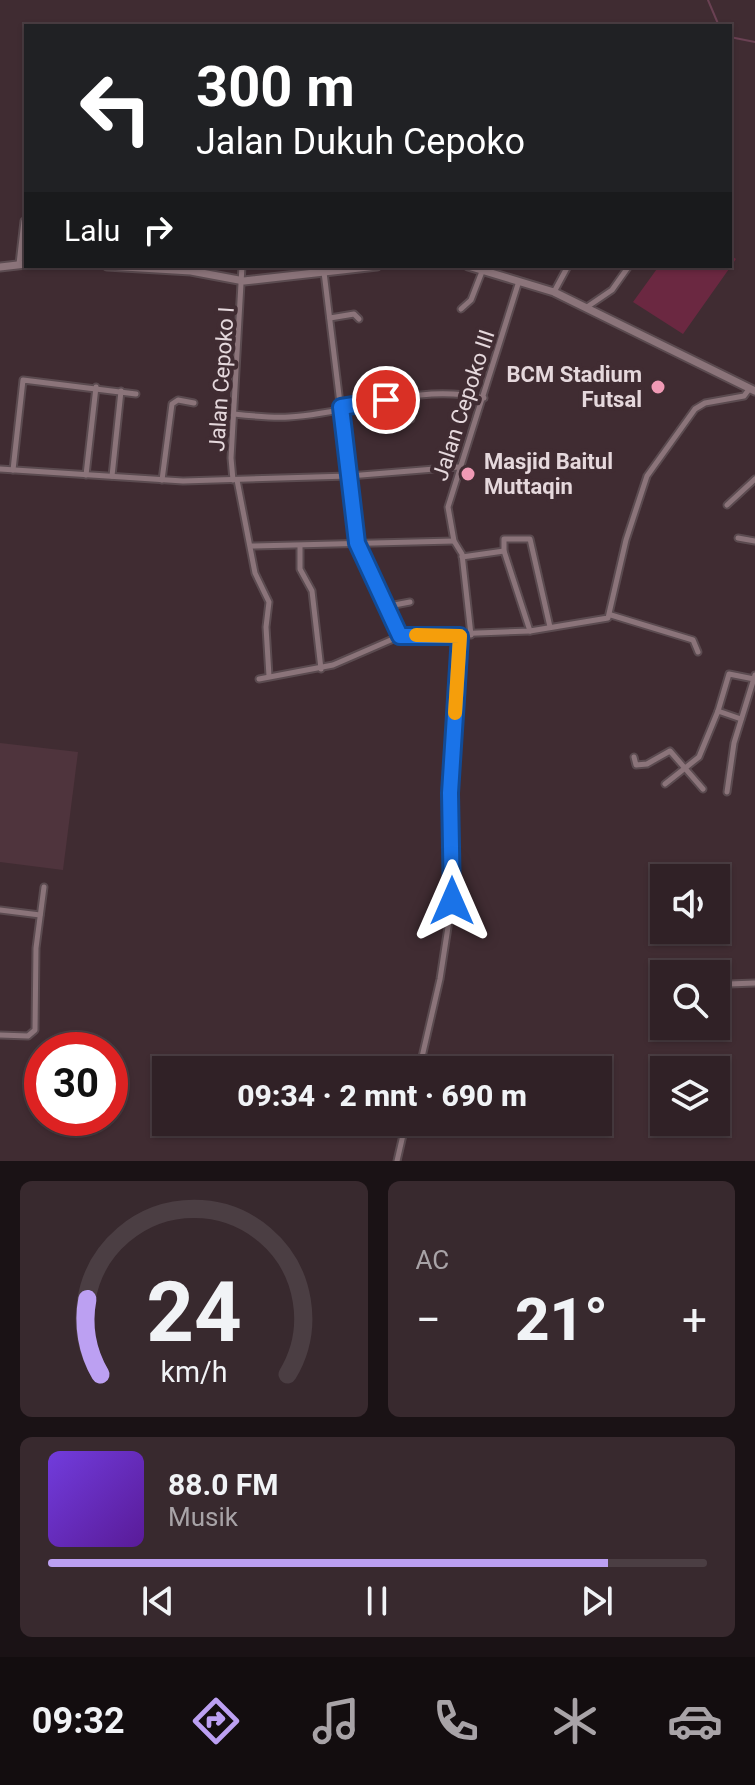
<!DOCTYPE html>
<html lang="id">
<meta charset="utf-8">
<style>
:root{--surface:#302126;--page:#38292e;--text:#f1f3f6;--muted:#a8a3a7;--line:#4b3e43;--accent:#bca0f2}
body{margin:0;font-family:Roboto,sans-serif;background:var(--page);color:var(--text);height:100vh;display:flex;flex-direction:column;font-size:30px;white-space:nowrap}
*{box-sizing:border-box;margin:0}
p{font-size:26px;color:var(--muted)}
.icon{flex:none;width:44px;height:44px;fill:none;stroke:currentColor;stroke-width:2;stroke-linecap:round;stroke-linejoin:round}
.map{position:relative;height:1161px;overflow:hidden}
.sheet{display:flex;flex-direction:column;gap:20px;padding:20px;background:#1a1215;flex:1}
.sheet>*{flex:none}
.hud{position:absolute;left:24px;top:24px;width:708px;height:244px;border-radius:0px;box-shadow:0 2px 6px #0004,0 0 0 2px var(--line);background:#202124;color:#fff;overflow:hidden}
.buttons{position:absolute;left:650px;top:864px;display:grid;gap:16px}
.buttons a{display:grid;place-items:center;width:80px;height:80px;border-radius:0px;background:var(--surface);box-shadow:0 2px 6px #0004,0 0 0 2px var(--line);font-size:40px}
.speed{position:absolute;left:24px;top:1032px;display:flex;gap:16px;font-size:40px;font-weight:700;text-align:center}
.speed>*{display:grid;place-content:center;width:104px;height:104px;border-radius:50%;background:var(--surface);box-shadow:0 2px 6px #0004,0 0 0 2px var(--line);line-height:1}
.speed .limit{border:12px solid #d22;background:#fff;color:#111}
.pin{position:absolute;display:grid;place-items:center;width:68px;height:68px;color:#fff;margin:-34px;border:4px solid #fff;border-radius:50%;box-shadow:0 2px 8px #0007}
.me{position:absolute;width:88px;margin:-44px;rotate:0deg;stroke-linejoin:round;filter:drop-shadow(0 0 6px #0008)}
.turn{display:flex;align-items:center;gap:28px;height:168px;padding:0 40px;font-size:36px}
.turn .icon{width:104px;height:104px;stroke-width:2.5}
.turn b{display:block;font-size:56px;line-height:68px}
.then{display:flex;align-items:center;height:76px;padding:0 40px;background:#0003;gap:16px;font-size:30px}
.big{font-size:60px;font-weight:800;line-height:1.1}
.sheet .tile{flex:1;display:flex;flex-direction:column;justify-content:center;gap:12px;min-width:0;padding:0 28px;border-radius:12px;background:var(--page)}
.sheet .dial{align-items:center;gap:0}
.dial svg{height:208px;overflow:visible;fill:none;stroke:var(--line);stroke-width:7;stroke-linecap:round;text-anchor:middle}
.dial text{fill:var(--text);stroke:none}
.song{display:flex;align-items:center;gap:24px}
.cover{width:96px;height:96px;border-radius:12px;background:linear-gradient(135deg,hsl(260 70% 55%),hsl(270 70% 35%))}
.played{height:8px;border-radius:4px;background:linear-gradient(90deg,var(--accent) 85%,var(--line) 85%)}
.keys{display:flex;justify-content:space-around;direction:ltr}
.heat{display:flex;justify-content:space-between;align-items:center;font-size:44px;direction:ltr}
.sheet .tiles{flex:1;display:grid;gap:20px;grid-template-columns:1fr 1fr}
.tile:last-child{grid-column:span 2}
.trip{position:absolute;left:152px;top:1056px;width:460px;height:80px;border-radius:0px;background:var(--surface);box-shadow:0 2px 6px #0004,0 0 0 2px var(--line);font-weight:800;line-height:80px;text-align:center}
.tabs{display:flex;height:128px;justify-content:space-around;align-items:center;background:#130d0f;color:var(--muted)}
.tabs .icon{width:56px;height:56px}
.tabs .current{color:var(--accent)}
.tabs b{font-size:36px;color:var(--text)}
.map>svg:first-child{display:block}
</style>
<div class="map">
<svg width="755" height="1161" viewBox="0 0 755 1161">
<rect width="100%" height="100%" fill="#402c32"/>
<path fill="#4f343d" d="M 0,743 L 78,752 L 63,870 L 0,862 Z"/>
<path fill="#6b2841" d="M 730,255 L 736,259 L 683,334 L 633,302 L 659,266 L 730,266 Z"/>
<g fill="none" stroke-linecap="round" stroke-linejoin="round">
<g stroke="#6a4153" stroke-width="2">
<path d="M 708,0 L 719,26"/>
<path d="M 730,37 L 755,42"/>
</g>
<g stroke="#5b4b50" stroke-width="9">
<g id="minor">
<path d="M 19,264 L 24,221"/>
<path d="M 324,272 L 357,543 L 400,636"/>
<path d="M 554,292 L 568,266"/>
<path d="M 587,307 L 612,290 L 629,266"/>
<path d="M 461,309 L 471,300 L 483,269"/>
<path d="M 330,318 L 354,314 L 359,319"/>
<path d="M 409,396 L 411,419"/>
<path d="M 234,414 C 252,416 271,418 289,417 C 359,413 411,383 484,398"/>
<path d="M 0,469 L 183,481 L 349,476 L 459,467"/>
<path d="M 13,470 L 23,380 L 136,394"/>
<path d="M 86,475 L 96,387"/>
<path d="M 112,476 L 121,391"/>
<path d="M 162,480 L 172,404 L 178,400 L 194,403"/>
<path d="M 233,480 L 231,458 L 242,266"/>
<path d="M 237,480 L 255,573 L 269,602 L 266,627 L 269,676"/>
<path d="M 727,505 L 755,479"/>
<path d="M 738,538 L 755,541"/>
<path d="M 252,546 L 454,541"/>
<path d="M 300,547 L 300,569 L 312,591 L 321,669"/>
<path d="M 462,557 L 504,551"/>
<path d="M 389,606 L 410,602"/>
<path d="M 611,615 L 693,640 L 698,652"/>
<path d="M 530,631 L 504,551 L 504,539 L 530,539 L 550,627"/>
<path d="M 471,635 L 462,554 L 454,541 L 448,507 L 519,281"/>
<path d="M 259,679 L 333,665 L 400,636 L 530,631 L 608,618 L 626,540 L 647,476 L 695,409 L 705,403 L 744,396 L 750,388"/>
<path d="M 718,711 L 729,674 L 754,679"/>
<path d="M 634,757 L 636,765 L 647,764 L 670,751 L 703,789"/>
<path d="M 665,784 L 699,757 L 718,711 L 741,719"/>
<path d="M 727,792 L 734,743 L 755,675"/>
<path d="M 0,910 L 40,915"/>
<path d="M 729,984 L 755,983"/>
<path d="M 0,1035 L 28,1036 L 35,1030 L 36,948 L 44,887"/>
<path d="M 419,1070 L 440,979 L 452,901 L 450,793 L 460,636"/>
<path d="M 397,1161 L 406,1122"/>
</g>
</g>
<g stroke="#5b4b50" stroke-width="11">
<g id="secondary">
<path d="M 107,266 L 191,271 L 244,281 L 377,266"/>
<path d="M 468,266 L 554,292 L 755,391"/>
<path d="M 0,267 L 26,264"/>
</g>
</g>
<use href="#minor" stroke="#8b747a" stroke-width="5"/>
<use href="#secondary" stroke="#8b747a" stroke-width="7"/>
</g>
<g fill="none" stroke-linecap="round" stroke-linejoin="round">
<g stroke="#114b97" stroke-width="20">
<path id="route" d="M 386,400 L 341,407 L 357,543 L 400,636 L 460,636 L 450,793 L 452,901"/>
</g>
<use href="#route" stroke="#1a73e8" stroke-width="14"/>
<path stroke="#f59e0b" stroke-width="14" d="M 416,635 L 460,636 L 455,713"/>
</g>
<g fill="#f09ab5" stroke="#402c32" stroke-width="3">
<circle cx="658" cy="387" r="8"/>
<circle cx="468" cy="474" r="8"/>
</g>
<g text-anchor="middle" stroke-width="8" stroke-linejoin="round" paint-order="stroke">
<g font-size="22" font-weight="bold" fill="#e5d8dc" stroke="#402c32" text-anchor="end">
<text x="642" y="382">BCM Stadium<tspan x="642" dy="25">Futsal</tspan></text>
<text x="484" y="469" text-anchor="start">Masjid Baitul<tspan x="484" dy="25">Muttaqin</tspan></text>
</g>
<g font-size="22" fill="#e5d8dc" stroke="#402c32">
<text transform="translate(221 379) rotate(-86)" y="8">Jalan Cepoko I</text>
<text transform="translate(463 405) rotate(-72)" y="8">Jalan Cepoko III</text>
</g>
</g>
</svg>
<div class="buttons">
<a><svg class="icon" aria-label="sound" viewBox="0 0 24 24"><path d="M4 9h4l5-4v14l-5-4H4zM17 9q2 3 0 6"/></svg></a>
<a><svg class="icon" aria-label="search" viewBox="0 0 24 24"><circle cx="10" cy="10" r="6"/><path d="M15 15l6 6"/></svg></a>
<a><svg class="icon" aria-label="layers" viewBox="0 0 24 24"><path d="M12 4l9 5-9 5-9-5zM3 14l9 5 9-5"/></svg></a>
</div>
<div class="speed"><div class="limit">30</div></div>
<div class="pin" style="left:386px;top:400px;background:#d93025"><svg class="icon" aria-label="arrive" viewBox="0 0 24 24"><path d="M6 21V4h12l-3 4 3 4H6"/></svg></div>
<svg class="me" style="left:452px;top:901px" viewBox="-20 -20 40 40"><path d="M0-17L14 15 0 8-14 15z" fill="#1a73e8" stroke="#fff" stroke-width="4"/></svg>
<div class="trip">09:34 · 2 mnt · 690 m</div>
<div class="hud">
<div class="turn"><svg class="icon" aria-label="left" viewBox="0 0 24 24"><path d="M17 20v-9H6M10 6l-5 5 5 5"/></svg><div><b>300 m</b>Jalan Dukuh Cepoko</div></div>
<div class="then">Lalu<svg class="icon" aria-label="right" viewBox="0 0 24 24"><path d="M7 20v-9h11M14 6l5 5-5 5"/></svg></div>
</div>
</div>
<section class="sheet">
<div class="tiles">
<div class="tile dial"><svg viewBox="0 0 100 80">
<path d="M14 69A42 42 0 1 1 86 69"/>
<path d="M14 69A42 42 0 0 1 9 40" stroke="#bca0f2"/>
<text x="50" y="56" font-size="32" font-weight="700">24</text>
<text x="50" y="72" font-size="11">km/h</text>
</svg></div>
<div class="tile"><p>AC</p>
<div class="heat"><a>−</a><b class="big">21°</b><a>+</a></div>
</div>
<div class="tile">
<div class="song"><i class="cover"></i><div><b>88.0 FM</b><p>Musik</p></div></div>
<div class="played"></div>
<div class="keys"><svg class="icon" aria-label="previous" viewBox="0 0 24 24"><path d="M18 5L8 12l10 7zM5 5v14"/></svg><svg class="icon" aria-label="pause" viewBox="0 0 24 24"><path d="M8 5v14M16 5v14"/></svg><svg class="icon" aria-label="next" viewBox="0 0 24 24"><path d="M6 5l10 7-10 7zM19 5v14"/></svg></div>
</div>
</div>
</section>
<nav class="tabs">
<b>09:32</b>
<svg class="icon current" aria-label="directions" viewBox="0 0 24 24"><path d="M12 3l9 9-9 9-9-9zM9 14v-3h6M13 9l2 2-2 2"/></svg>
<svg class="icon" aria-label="music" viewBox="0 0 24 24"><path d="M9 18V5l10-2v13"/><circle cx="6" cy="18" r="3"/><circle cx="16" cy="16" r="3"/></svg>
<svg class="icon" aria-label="phone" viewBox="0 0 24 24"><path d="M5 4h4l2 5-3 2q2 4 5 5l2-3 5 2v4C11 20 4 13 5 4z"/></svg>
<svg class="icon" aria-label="climate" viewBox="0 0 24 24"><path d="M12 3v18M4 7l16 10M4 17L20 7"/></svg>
<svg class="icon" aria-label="car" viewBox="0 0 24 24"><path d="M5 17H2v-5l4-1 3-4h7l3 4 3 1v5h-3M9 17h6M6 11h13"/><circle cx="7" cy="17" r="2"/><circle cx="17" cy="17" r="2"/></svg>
</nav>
